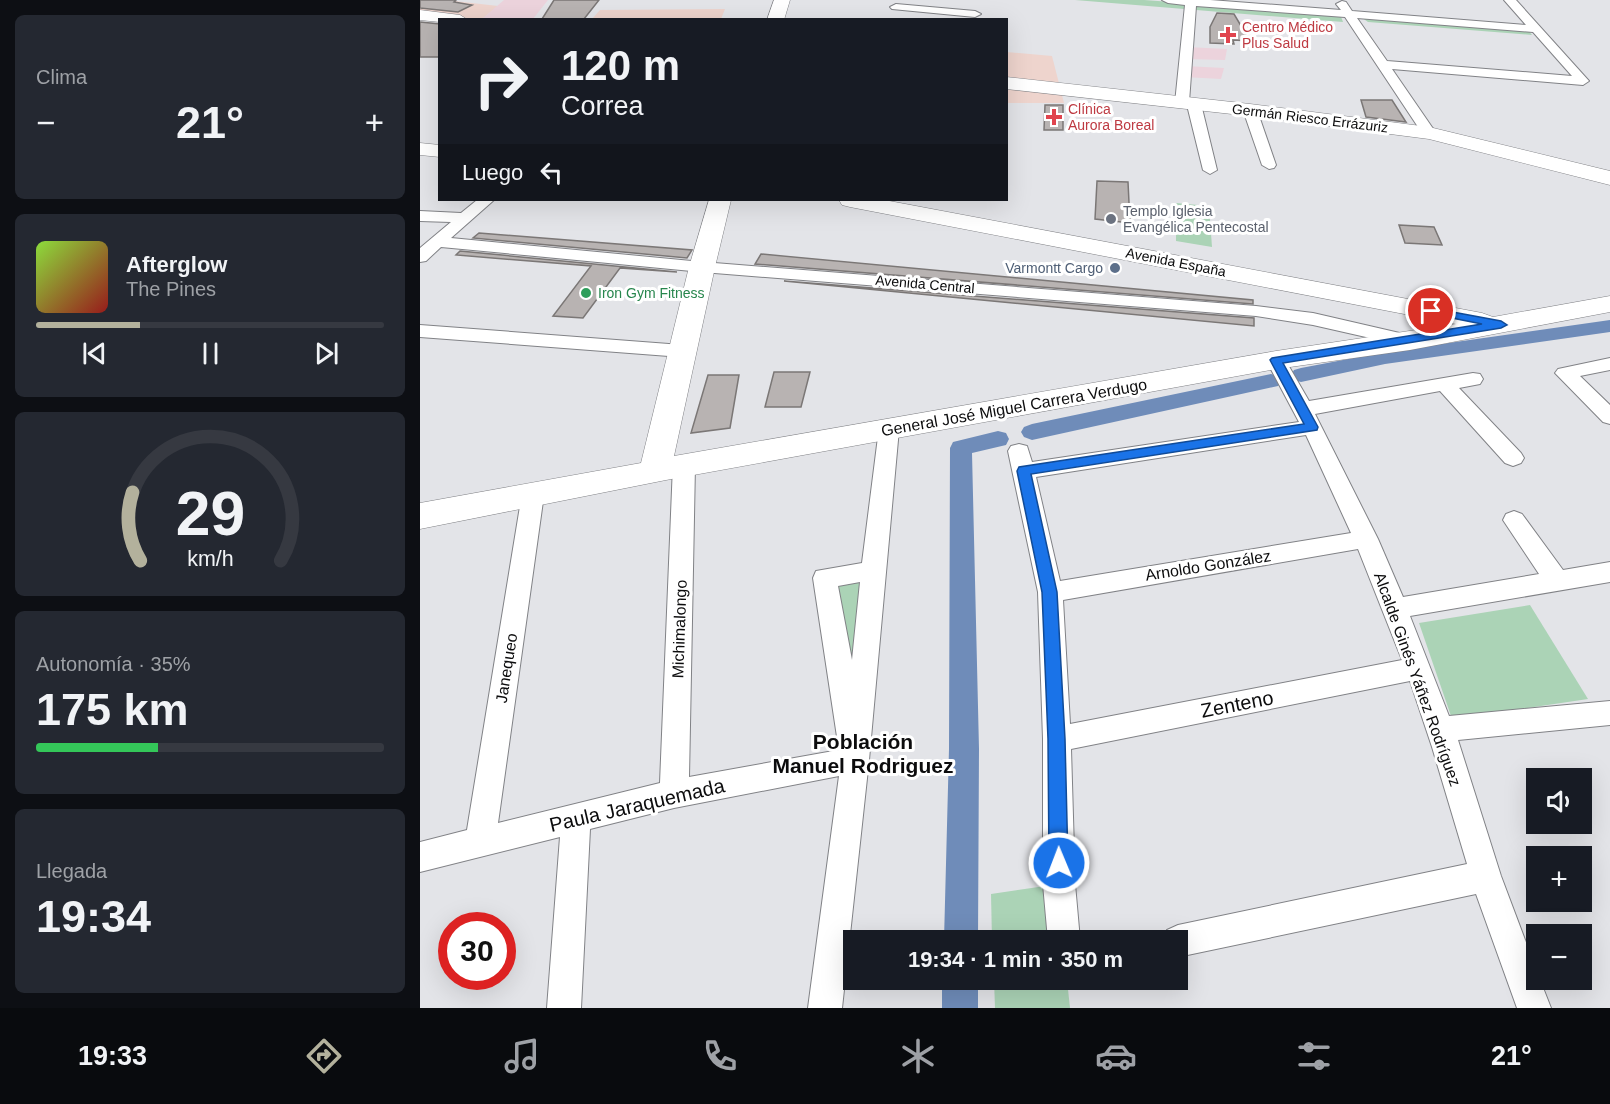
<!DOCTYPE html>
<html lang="es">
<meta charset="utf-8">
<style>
:root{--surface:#171b24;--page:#242831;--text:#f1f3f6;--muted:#9ea1a6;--line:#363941;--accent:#b3b19c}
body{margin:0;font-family:Arial,sans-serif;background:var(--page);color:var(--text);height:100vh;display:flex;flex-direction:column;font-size:22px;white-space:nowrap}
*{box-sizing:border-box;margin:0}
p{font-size:20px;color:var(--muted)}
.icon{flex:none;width:33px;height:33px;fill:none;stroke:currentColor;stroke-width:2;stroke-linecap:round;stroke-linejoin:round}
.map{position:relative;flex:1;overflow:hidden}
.side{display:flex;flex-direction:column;gap:15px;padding:15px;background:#0d0f14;width:420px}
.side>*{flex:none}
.top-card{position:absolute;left:18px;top:18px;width:570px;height:183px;border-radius:0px;box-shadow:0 6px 24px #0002;background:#171b24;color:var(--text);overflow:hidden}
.buttons{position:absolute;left:1106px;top:768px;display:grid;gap:12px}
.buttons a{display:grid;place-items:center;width:66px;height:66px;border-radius:0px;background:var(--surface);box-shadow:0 6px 24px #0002;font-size:30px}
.speed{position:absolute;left:18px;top:912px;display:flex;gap:12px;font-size:30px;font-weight:700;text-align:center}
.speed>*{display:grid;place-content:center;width:78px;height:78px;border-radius:50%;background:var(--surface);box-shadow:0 6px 24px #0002;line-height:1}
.speed .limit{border:9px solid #d22;background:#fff;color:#111}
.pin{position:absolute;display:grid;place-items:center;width:51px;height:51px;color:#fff;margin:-26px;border:3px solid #fff;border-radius:50%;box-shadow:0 2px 6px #0007}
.me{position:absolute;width:66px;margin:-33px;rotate:359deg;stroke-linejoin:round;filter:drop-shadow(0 0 4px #0008)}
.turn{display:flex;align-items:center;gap:21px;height:126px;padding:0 24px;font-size:27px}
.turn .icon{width:78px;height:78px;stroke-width:2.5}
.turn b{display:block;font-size:42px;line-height:51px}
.then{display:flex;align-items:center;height:57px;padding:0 24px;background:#0003;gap:12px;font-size:22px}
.big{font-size:45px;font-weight:700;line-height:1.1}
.side .card{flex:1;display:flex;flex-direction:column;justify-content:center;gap:9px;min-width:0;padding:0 21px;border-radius:9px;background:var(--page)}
.side .dial{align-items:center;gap:0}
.dial svg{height:156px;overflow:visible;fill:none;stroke:var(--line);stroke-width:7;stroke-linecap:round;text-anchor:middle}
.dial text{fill:var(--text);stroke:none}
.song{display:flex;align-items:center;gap:18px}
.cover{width:72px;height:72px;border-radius:9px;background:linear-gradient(135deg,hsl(90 70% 55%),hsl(0 70% 35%))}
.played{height:6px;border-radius:3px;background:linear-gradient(90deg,var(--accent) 30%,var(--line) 30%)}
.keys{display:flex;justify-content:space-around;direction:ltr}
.heat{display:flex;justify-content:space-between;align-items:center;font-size:33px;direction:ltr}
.charge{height:9px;border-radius:4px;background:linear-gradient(90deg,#34c759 35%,var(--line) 0)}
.trip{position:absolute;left:423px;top:930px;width:345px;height:60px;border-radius:0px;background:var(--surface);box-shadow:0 6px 24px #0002;font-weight:700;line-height:60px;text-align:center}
.dock{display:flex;height:96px;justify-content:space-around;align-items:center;background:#090b0e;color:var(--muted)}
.dock .icon{width:42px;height:42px}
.dock .selected{color:var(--accent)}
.dock b{font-size:27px;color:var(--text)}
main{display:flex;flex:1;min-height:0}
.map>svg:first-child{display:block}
</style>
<main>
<section class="side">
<div class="card"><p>Clima</p>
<div class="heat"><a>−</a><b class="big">21°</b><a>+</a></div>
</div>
<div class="card">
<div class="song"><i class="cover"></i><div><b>Afterglow</b><p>The Pines</p></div></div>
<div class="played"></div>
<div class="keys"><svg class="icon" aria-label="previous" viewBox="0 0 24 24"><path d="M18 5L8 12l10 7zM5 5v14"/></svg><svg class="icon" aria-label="pause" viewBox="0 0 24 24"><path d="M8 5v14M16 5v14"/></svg><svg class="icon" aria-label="next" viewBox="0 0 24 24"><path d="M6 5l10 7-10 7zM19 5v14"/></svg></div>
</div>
<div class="card dial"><svg viewBox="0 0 100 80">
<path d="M14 69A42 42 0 1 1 86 69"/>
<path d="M14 69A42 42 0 0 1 10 34" stroke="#b3b19c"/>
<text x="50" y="56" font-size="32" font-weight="700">29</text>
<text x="50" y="72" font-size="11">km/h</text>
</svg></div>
<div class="card"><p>Autonomía · 35%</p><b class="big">175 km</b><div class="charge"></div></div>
<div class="card"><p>Llegada</p><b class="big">19:34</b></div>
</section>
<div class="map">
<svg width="1190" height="1008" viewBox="0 0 1190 1008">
<rect width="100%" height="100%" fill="#e3e4e8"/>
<g fill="#eed4cd">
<path d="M 0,0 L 26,0 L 78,6 L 62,19 L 40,19 L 0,15 Z"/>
<path d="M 305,9 L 301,19 L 172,19 L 180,10 Z"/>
<path d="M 586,52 L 632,56 L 644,103 L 587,103 Z"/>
</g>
<g fill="#ecd3dc">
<path d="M 84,0 L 128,0 L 113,19 L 62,19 Z"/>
<path d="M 767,47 L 807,49 L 805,60 L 766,59 Z"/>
<path d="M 765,66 L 804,68 L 801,79 L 764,77 Z"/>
</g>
<g fill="#abd3b6">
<path d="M 655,0 L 724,0 L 920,14 L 923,22 Z"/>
<path d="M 941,17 L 1108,30 L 1112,35 L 948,22 Z"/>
<path d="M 756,203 L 789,206 L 792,247 L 756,241 Z"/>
<path d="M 444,581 L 435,667 L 424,669 L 413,584 Z"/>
<path d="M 1110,605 L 1168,699 L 1032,719 L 999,623 Z"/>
<path d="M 639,884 L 644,940 L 572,940 L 571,894 Z"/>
<path d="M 574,980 L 647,980 L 650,1008 L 575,1008 Z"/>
</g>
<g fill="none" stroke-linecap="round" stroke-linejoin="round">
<g fill="#6f8cb9" fill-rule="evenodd">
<path d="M 1190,320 L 1190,332 L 965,364 L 881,382 L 874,380 L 871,375 L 874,370 L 881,368 L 965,352 Z"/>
<path d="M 851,374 L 858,376 L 862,381 L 858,386 L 612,440 L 604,437 L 601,432 L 604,427 L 612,424 Z"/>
<path d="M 578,431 L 586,433 L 589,439 L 586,445 L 552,453 L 559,749 L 558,940 L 524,940 L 529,749 L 530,448 L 533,442 Z"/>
<rect x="522" y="980" width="36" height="28"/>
</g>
</g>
<g fill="#b8b3b2" stroke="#7b7776" stroke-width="1.5">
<path d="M 0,0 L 36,0 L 34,2 L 52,5 L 38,12 L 0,8 Z"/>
<path d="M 134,0 L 179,0 L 164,19 L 122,19 Z"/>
<path d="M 797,13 L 814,14 L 830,41 L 813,40 L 814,44 L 790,43 L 790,27 Z"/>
<path d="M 0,22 L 20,24 L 20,57 L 0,57 Z"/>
<path d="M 941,100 L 972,100 L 986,122 L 946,117 Z"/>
<path d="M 625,105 L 643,105 L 643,130 L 624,130 Z"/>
<path d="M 677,181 L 708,182 L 710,223 L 675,219 Z"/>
<path d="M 979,225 L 1014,227 L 1022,245 L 985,243 Z"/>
<path d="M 59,233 L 272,250 L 267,258 L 53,238 Z"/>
<path d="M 40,251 L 257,272 L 200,268 L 163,318 L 133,316 L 171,266 L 36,255 Z"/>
<path d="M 341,254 L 833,300 L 833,304 L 335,264 Z"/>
<path d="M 364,281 L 834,318 L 834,326 Z"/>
<path d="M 354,372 L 390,372 L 381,407 L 345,407 Z"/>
<path d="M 288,375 L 319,375 L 310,428 L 271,433 Z"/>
</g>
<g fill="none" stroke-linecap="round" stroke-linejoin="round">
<g stroke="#818286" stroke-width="2">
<g id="street">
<path d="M 742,0 L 790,0 L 921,10 L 916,4 L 922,1 L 926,2 L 932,11 L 1106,25 L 1084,0 L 1096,0 L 1169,81 L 1163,85 L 972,69 L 1016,133 L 1009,137 L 1004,136 L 925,17 L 776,6 L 769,102 L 774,100 L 781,104 L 797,170 L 790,174 L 783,170 L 767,105 L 762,107 L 755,103 L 765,5 L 748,3 ZM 937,18 L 1113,32 L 1152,76 L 967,61 Z"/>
<path d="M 476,4 L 555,11 L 561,14 L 555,17 L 472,9 L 470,7 Z"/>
<path d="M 830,106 L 837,110 L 856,165 L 854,168 L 849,169 L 842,165 L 823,110 Z"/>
<path d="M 57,200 L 74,200 L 31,238 L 282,262 L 836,306 L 893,313 L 997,337 L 999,341 L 997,345 L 990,347 L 893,325 L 836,316 L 282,272 L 21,247 L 6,261 L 0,262 L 0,248 L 31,222 L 0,221 L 0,211 L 41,213 Z"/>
<path d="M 0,325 L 262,345 L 269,347 L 272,351 L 269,355 L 262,357 L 0,337 Z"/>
<path d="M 856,354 L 863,356 L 889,401 L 1053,373 L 1060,374 L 1063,379 L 1060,384 L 1039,388 L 1101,453 L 1104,458 L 1101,463 L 1093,466 L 1085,463 L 1020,391 L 895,414 L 958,539 L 983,597 L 1119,574 L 1083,520 L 1086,514 L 1094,511 L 1102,514 L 1143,570 L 1190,562 L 1190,582 L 990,616 L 1029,716 L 1190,701 L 1190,725 L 1038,740 L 1081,876 L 1116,969 L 1116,980 L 1120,980 L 1131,1008 L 1097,1008 L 1056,894 L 758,957 L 758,940 L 742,940 L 747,930 L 758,925 L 1047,864 L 1012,747 L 990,681 L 651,749 L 655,884 L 660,940 L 628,940 L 623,884 L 623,739 L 618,592 L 588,451 L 591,446 L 599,444 L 607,446 L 612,462 L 879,422 L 846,360 L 849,356 ZM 886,435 L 931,533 L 640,581 L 616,477 ZM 938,549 L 982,660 L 650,724 L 643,600 Z"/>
<path d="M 1190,358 L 1190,370 L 1160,376 L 1190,405 L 1190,424 L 1183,422 L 1135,373 L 1138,369 Z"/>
<path d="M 469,422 L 476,424 L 479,429 L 449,760 L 422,1008 L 388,1008 L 419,776 L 254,808 L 170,829 L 161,1008 L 127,1008 L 140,837 L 0,872 L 0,842 L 47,830 L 102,494 L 105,488 L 113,486 L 121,488 L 124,494 L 78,823 L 240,783 L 253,465 L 256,460 L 264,457 L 272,460 L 275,465 L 269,777 L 419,750 L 393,578 L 396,571 L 442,563 L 459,429 L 462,424 ZM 440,582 L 432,660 L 418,586 Z"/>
</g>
</g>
<g stroke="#818286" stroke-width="1">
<g id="secondary">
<path d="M 354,0 L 370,0 L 364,20 L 347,20 Z"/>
<path d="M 0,10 L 40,15 L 48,20 L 20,20 L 20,22 L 0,20 Z"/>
<path d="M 586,77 L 830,104 L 1009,127 L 1190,171 L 1190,185 L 1009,139 L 830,116 L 586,89 Z"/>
<path d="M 0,143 L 20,145 L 20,157 L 0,155 Z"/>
<path d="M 289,200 L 311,200 L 295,267 L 254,456 L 856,351 L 1036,324 L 430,207 L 422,205 L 419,200 L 464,200 L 1062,313 L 1073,317 L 1190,296 L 1190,312 L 990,350 L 856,369 L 246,480 L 0,529 L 0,503 L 221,463 L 269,267 Z"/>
</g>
</g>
<use href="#street" fill="#fff" fill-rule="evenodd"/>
<use href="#secondary" fill="#fff" fill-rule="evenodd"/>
</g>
<path fill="#1a73e8" stroke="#114b97" stroke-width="1.5" d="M 1011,308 L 1081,321 L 1087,325 L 1081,328 L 863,363 L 898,427 L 897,430 L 611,474 L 637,592 L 645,739 L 648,863 L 645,870 L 639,873 L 632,870 L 629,863 L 628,739 L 622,592 L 597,471 L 599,467 L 884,424 L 850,360 L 852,358 L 1062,324 L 1007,313 L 1006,311 Z"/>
<g fill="#e0444e" stroke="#fff" stroke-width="2">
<path d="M805 26h6v6h6v6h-6v6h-6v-6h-6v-6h6z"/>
<path d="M631 108h6v6h6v6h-6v6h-6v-6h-6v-6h6z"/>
</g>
<circle fill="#6b7280" stroke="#fff" stroke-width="2" cx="691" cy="219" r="6"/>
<circle fill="#5c6f8a" stroke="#fff" stroke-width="2" cx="695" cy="268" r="6"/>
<circle fill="#2e9e5b" stroke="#fff" stroke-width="2" cx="166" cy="293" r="6"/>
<g text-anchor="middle" stroke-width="6" stroke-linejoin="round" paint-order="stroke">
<g font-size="14" fill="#be3a42" stroke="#fff" text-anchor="start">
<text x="822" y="32">Centro Médico<tspan x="822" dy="16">Plus Salud</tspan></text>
<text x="648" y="114">Clínica<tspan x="648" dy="16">Aurora Boreal</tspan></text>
</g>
<g font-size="14" fill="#0c0c0d" stroke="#fff">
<text transform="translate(890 118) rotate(7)" y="5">Germán Riesco Errázuriz</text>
<text transform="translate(756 262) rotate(11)" y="5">Avenida España</text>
<text transform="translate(505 284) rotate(5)" y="5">Avenida Central</text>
</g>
<g font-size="14" fill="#5b616d" stroke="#fff" text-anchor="start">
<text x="703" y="216">Templo Iglesia<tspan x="703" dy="16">Evangélica Pentecostal</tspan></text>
</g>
<g font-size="14" fill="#4e5e75" stroke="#fff" text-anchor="end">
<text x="683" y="273">Varmontt Cargo</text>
</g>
<g font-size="14" fill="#27864d" stroke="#fff" text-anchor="start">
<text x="178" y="298">Iron Gym Fitness</text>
</g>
<g font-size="16" fill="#0c0c0d" stroke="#fff">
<text transform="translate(594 407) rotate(-10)" y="6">General José Miguel Carrera Verdugo</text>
<text transform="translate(788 565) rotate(-9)" y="6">Arnoldo González</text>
<text transform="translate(259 629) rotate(-88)" y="6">Michimalongo</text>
<text transform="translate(86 668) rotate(-81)" y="6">Janequeo</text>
<text transform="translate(998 679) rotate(70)" y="6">Alcalde Ginés Yáñez Rodríguez</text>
</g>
<g font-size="20" fill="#0c0c0d" stroke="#fff">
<text transform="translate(817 704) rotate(-11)" y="7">Zenteno</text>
<text transform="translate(217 805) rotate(-13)" y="7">Paula Jaraquemada</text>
</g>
<g font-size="21" font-weight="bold" fill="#0c0c0d" stroke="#fff">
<text x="443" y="749">Población<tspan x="443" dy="24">Manuel Rodriguez</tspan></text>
</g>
</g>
</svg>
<div class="buttons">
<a><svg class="icon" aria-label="sound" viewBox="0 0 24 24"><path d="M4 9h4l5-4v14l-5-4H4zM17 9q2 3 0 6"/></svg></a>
<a>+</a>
<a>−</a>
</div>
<div class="speed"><div class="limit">30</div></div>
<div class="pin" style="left:1011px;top:311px;background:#d93025"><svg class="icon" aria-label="arrive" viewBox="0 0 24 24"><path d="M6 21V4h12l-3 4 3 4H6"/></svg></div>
<svg class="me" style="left:639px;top:863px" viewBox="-20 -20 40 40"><circle r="17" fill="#1a73e8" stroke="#fff" stroke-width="3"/><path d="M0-11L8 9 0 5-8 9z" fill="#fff"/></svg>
<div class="trip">19:34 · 1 min · 350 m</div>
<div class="top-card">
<div class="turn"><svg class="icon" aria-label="right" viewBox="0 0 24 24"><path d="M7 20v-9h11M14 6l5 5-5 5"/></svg><div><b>120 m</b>Correa</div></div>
<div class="then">Luego<svg class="icon" aria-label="left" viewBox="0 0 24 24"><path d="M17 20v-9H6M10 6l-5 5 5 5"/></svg></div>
</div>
</div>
</main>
<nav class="dock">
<b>19:33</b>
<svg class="icon selected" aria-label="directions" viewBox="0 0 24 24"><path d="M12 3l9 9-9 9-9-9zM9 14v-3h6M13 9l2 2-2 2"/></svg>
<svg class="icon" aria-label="music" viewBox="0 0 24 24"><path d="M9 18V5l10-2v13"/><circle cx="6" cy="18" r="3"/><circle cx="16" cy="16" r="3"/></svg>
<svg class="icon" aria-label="phone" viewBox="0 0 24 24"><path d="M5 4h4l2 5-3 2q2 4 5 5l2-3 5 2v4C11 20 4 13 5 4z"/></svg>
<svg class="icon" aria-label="climate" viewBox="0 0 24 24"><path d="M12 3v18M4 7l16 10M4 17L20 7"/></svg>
<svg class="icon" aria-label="car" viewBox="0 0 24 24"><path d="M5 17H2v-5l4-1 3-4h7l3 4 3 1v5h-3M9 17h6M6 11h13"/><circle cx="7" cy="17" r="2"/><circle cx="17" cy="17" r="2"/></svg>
<svg class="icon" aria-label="filters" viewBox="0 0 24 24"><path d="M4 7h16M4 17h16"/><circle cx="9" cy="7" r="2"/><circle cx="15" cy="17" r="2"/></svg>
<b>21°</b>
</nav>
